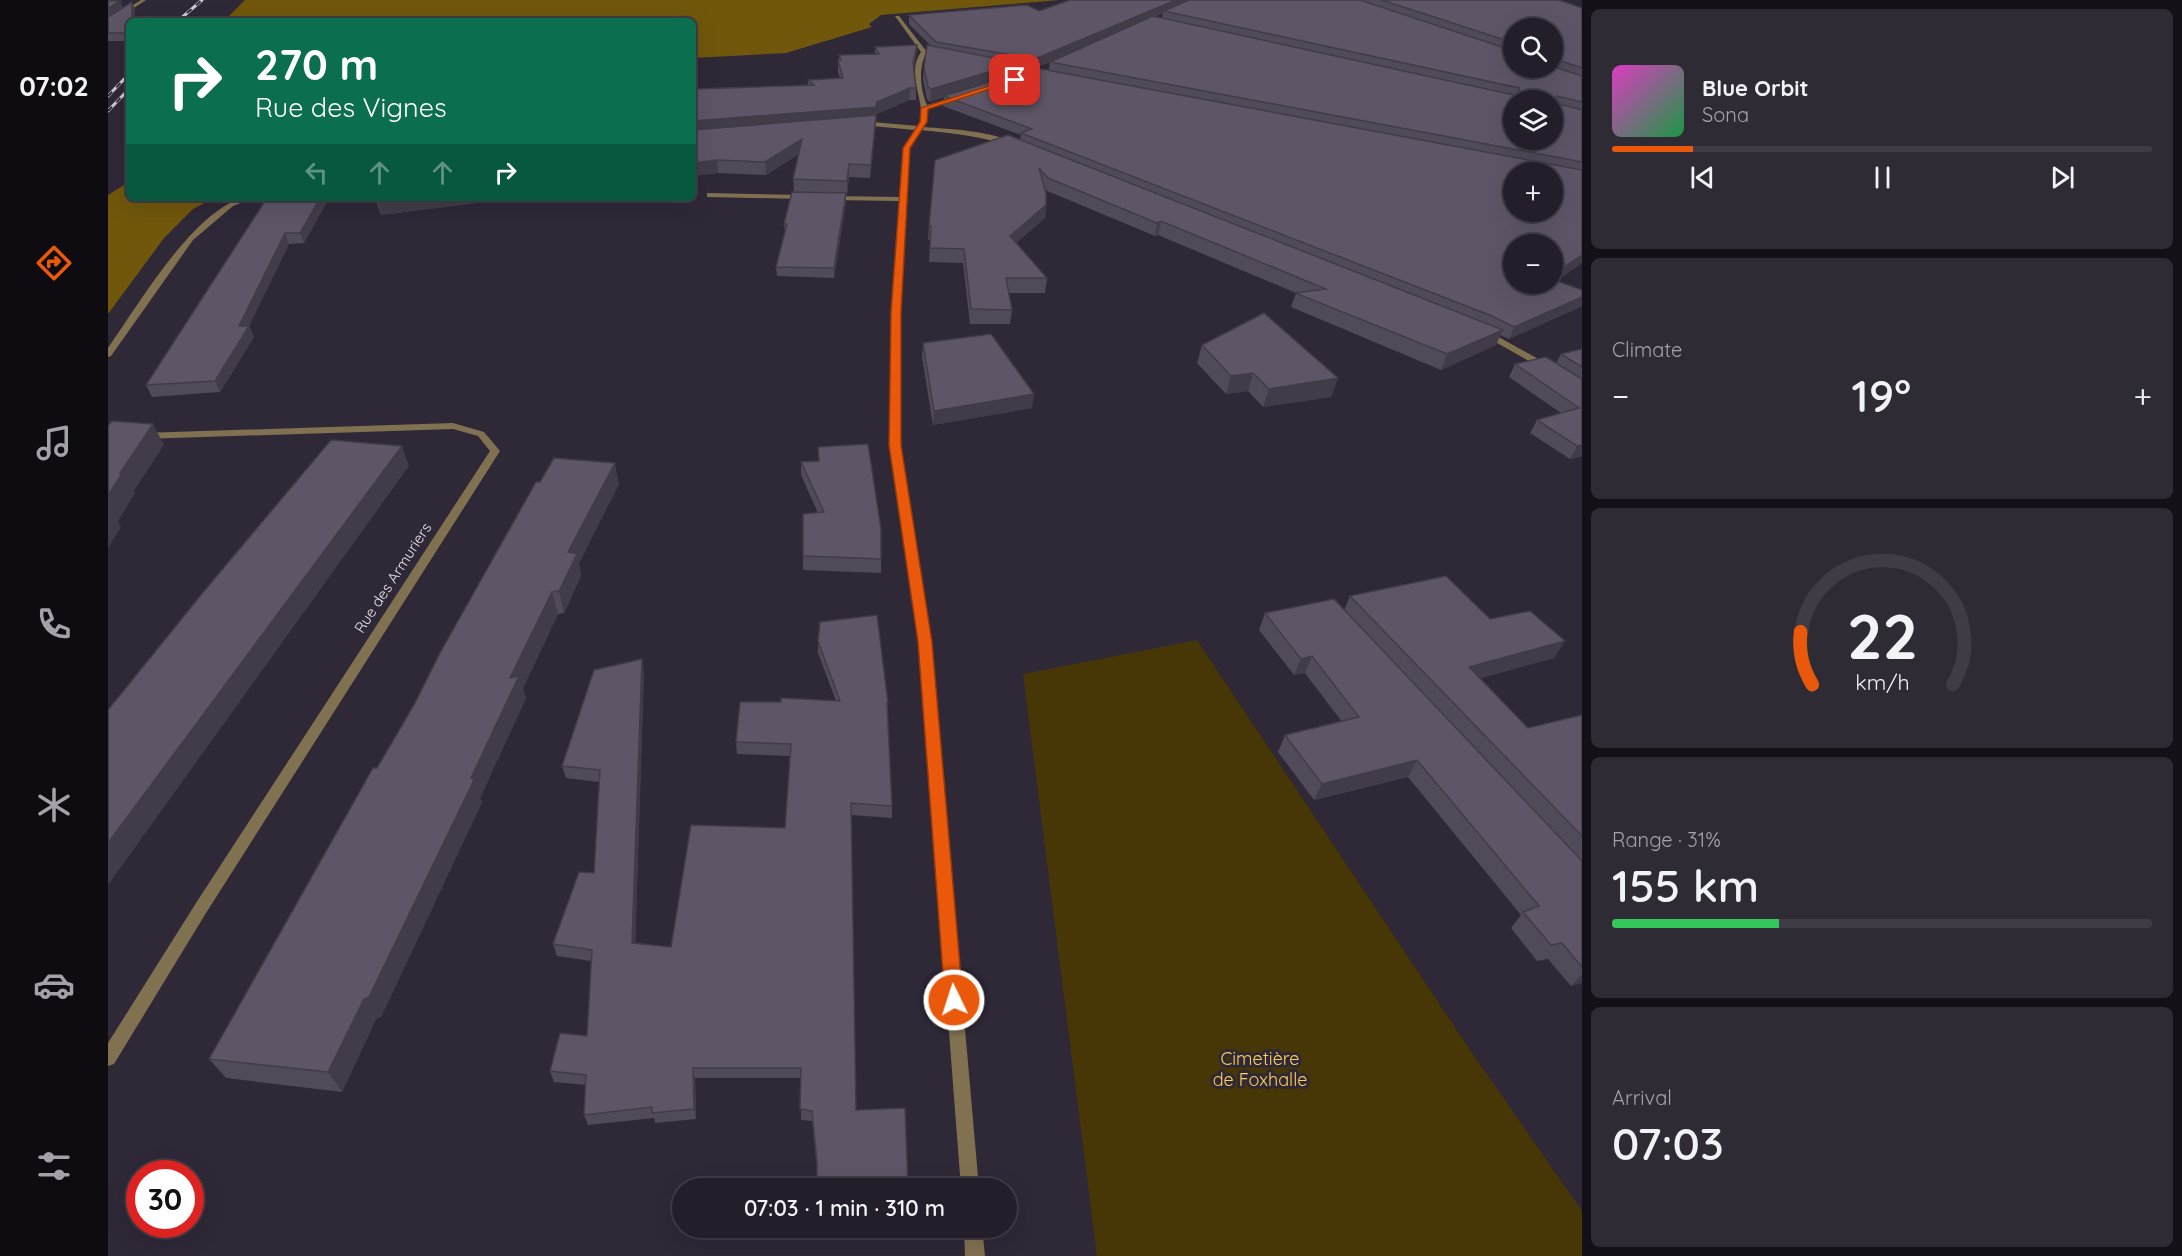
<!DOCTYPE html>
<meta charset="utf-8">
<style>
:root{--surface:#231e29;--page:#2f2b35;--text:#f1f3f6;--muted:#a3a2a8;--line:#403c46;--accent:#ea580c}
body{margin:0;font-family:Quicksand,sans-serif;background:var(--page);color:var(--text);height:100vh;display:flex;flex-direction:column;font-size:22px;white-space:nowrap}
*{box-sizing:border-box;margin:0}
p{font-size:20px;color:var(--muted)}
.icon{flex:none;width:33px;height:33px;fill:none;stroke:currentColor;stroke-width:2;stroke-linecap:round;stroke-linejoin:round}
.map{position:relative;flex:1;overflow:hidden}
.details{display:flex;flex-direction:column;gap:9px;padding:9px;background:#131017;width:600px}
.details>*{flex:none}
.banner{position:absolute;left:18px;top:18px;width:570px;height:183px;border-radius:9px;box-shadow:0 6px 24px #0002,0 0 0 2px var(--line);background:#0b6e4f;color:#fff;overflow:hidden}
.tools{position:absolute;left:1395px;top:18px;display:grid;gap:12px}
.tools a{display:grid;place-items:center;width:60px;height:60px;border-radius:50%;background:var(--surface);box-shadow:0 6px 24px #0002,0 0 0 2px var(--line);font-size:30px}
.speed{position:absolute;left:18px;top:1160px;display:flex;gap:12px;font-size:30px;font-weight:700;text-align:center}
.speed>*{display:grid;place-content:center;width:78px;height:78px;border-radius:50%;background:var(--surface);box-shadow:0 6px 24px #0002,0 0 0 2px var(--line);line-height:1}
.speed .limit{border:9px solid #d22;background:#fff;color:#111}
.pin{position:absolute;display:grid;place-items:center;width:51px;height:51px;color:#fff;margin:-26px;border-radius:12px;box-shadow:0 3px 9px #0006}
.me{position:absolute;width:66px;margin:-33px;rotate:356deg;stroke-linejoin:round;filter:drop-shadow(0 0 4px #0008)}
.turn{display:flex;align-items:center;gap:21px;height:126px;padding:0 30px;font-size:27px}
.turn .icon{width:78px;height:78px;stroke-width:2.5}
.turn b{display:block;font-size:42px;line-height:51px}
.lanes{display:flex;align-items:center;height:57px;padding:0 30px;background:#0003;justify-content:center;gap:30px;direction:ltr}
.lanes .off{opacity:.35}
.big{font-size:45px;font-weight:600;line-height:1.1}
.details .tile{flex:1;display:flex;flex-direction:column;justify-content:center;gap:9px;min-width:0;padding:0 21px;border-radius:9px;background:var(--page)}
.details .dial{align-items:center;gap:0}
.dial svg{height:156px;overflow:visible;fill:none;stroke:var(--line);stroke-width:7;stroke-linecap:round;text-anchor:middle}
.dial text{fill:var(--text);stroke:none}
.song{display:flex;align-items:center;gap:18px}
.cover{width:72px;height:72px;border-radius:9px;background:linear-gradient(135deg,hsl(310 70% 55%),hsl(140 70% 35%))}
.played{height:6px;border-radius:3px;background:linear-gradient(90deg,var(--accent) 15%,var(--line) 15%)}
.keys{display:flex;justify-content:space-around;direction:ltr}
.heat{display:flex;justify-content:space-between;align-items:center;font-size:33px;direction:ltr}
.charge{height:9px;border-radius:4px;background:linear-gradient(90deg,#34c759 31%,var(--line) 0)}
.trip{position:absolute;left:564px;top:1178px;width:345px;height:60px;border-radius:30px;background:var(--surface);box-shadow:0 6px 24px #0002,0 0 0 2px var(--line);font-weight:600;line-height:60px;text-align:center}
main{display:flex;flex:1;min-height:0}
.tabs{display:flex;flex-direction:column;width:108px;justify-content:space-around;align-items:center;background:#0e0c10;color:var(--muted)}
.tabs .icon{width:42px;height:42px}
.tabs .selected{color:var(--accent)}
.tabs b{font-size:27px;color:var(--text)}
.map>svg:first-child{display:block}
</style>
<main>
<nav class="tabs">
<b>07:02</b>
<svg class="icon selected" aria-label="directions" viewBox="0 0 24 24"><path d="M12 3l9 9-9 9-9-9zM9 14v-3h6M13 9l2 2-2 2"/></svg>
<svg class="icon" aria-label="music" viewBox="0 0 24 24"><path d="M9 18V5l10-2v13"/><circle cx="6" cy="18" r="3"/><circle cx="16" cy="16" r="3"/></svg>
<svg class="icon" aria-label="phone" viewBox="0 0 24 24"><path d="M5 4h4l2 5-3 2q2 4 5 5l2-3 5 2v4C11 20 4 13 5 4z"/></svg>
<svg class="icon" aria-label="climate" viewBox="0 0 24 24"><path d="M12 3v18M4 7l16 10M4 17L20 7"/></svg>
<svg class="icon" aria-label="car" viewBox="0 0 24 24"><path d="M5 17H2v-5l4-1 3-4h7l3 4 3 1v5h-3M9 17h6M6 11h13"/><circle cx="7" cy="17" r="2"/><circle cx="17" cy="17" r="2"/></svg>
<svg class="icon" aria-label="filters" viewBox="0 0 24 24"><path d="M4 7h16M4 17h16"/><circle cx="9" cy="7" r="2"/><circle cx="15" cy="17" r="2"/></svg>
</nav>
<div class="map">
<svg width="1474" height="1256" viewBox="0 0 1474 1256">
<rect width="100%" height="100%" fill="#2f2837"/>
<path fill="#473606" d="M 1089,640 L 1362,1050 L 1474,1211 L 1474,1256 L 989,1256 L 915,674 Z"/>
<g fill="#70570c">
<path d="M 137,0 L 952,0 L 773,15 L 761,24 L 764,27 L 678,53 L 585,58 L 585,21 L 116,21 Z"/>
<path d="M 21,182 L 21,198 L 106,198 L 85,209 L 56,238 L 0,314 L 0,195 Z"/>
</g>
<g fill="none" stroke-linecap="round" stroke-linejoin="round">
<g fill="#807251" fill-rule="evenodd">
<path d="M 33,0 L 38,0 L 0,25 L 0,21 Z"/>
<path d="M 787,16 L 791,16 L 819,52 C 810,66 812,90 819,105 L 850,96 L 853,98 L 820,109 L 819,122 L 816,127 C 841,129 887,131 908,144 L 905,146 C 875,137 845,133 813,130 L 801,148 L 792,312 L 792,445 L 823,642 L 871,1188 L 853,1188 L 811,642 L 782,445 L 784,312 L 791,201 L 723,200 L 719,198 L 723,196 L 791,197 L 795,148 L 807,130 L 753,125 L 750,123 L 753,121 L 810,126 C 822,108 796,77 813,52 Z"/>
<path d="M 599,193 L 696,195 L 700,197 L 696,199 L 602,197 L 599,197 Z"/>
<path d="M 134,198 L 145,198 L 125,206 L 85,240 L 3,356 L 0,357 L 0,348 C 31,304 83,214 134,198 Z"/>
<path d="M 1378,330 L 1441,365 L 1443,367 L 1441,369 L 1435,369 L 1375,335 L 1374,333 Z"/>
<path d="M 345,423 L 376,432 L 392,451 L 98,913 L 6,1064 L 0,1066 L 0,1043 L 88,903 L 382,451 L 370,436 L 345,429 L 34,439 L 29,436 L 34,433 Z"/>
<path d="M 856,1227 L 874,1227 L 877,1256 L 857,1256 Z"/>
</g>
<g stroke="#cec9d4" stroke-width="3">
<g id="rail">
<path d="M 70,21 L 94,0"/>
<path d="M 0,96 L 21,74"/>
<path d="M 0,111 L 21,89"/>
</g>
</g>
<use href="#rail" stroke="#2f2837" stroke-width="2" stroke-dasharray="6" stroke-linecap="butt"/>
</g>
<g fill="#514a59" fill-rule="evenodd">
<path d="M 0,0 L 9,0 L 7,1 L 12,1 L 15,8 L 24,2 L 27,10 L 27,21 L 21,21 L 21,41 L 0,41 Z"/>
<path d="M 962,0 L 1451,0 L 1474,8 L 1474,263 L 1448,281 L 1474,290 L 1474,306 L 1401,339 L 1392,335 L 1388,345 L 1333,370 L 1183,307 L 1188,293 L 1050,235 L 1047,236 L 937,190 L 938,205 L 937,218 L 908,243 L 939,278 L 937,293 L 900,293 L 904,310 L 902,324 L 862,324 L 855,263 L 821,262 L 822,240 L 820,240 L 821,226 L 912,140 L 913,135 L 835,106 L 836,97 L 822,102 L 819,99 L 815,79 L 816,67 L 823,46 L 801,24 L 801,15 L 931,11 ZM 1055,13 L 1054,18 L 1047,17 ZM 1406,28 L 1444,28 L 1444,68 L 1406,68 ZM 977,46 L 942,62 L 941,70 L 928,68 ZM 911,66 L 925,69 L 910,73 Z"/>
<path d="M 809,45 L 808,56 L 806,69 L 808,88 L 808,100 L 801,100 L 769,114 L 762,178 L 741,177 L 739,194 L 738,194 L 738,202 L 726,278 L 669,276 L 668,267 L 677,233 L 676,224 L 686,192 L 685,179 L 691,154 L 658,175 L 610,173 L 585,176 L 585,89 L 700,86 L 700,80 L 732,78 L 730,72 L 730,60 L 731,60 L 731,55 L 767,54 L 767,47 Z"/>
<path d="M 159,198 L 221,198 L 196,243 L 181,244 L 141,326 L 146,337 L 112,392 L 44,397 L 38,385 Z"/>
<path d="M 267,198 L 408,198 L 273,215 Z"/>
<path d="M 815,343 L 924,408 L 825,425 L 814,357 Z"/>
<path d="M 1094,345 L 1230,378 L 1223,397 L 1155,407 L 1140,391 L 1118,394 L 1089,363 Z"/>
<path d="M 1474,349 L 1474,456 L 1462,459 L 1422,433 L 1429,420 L 1453,413 L 1401,377 L 1407,364 L 1448,363 L 1453,354 Z"/>
<path d="M 710,447 L 773,559 L 773,573 L 695,570 L 695,556 L 710,513 L 693,475 L 693,462 L 710,461 Z"/>
<path d="M 511,484 L 471,563 L 473,576 L 456,613 L 450,614 L 415,688 L 418,698 L 372,798 L 374,802 L 273,1017 L 268,1019 L 234,1092 L 118,1078 L 101,1059 L 269,768 Z"/>
<path d="M 1242,596 L 1382,619 L 1446,658 L 1372,678 L 1420,728 L 1474,715 L 1474,983 L 1463,986 L 1440,959 L 1429,961 L 1403,928 L 1413,915 L 1300,777 L 1206,800 L 1170,752 L 1177,735 L 1234,722 L 1197,673 L 1186,675 L 1151,630 L 1157,613 L 1236,610 Z"/>
<path d="M 710,641 L 780,703 L 780,716 L 779,716 L 784,806 L 784,818 L 743,815 L 709,1168 L 704,1121 L 693,1120 L 693,1078 L 587,1078 L 588,1119 L 547,1123 L 546,1118 L 480,1125 L 476,1115 L 478,1085 L 446,1082 L 442,1071 L 479,1036 L 483,961 L 449,956 L 445,944 L 486,873 L 491,782 L 458,778 L 454,766 L 536,671 L 527,943 L 563,947 L 677,828 L 682,756 L 629,754 L 628,742 L 728,701 L 710,653 Z"/>
<path d="M 710,1227 L 801,1227 L 801,1230 L 710,1231 Z"/>
</g>
<g fill="#423c48">
<path d="M 1068,0 L 1086,0 L 1056,11 L 1055,13 L 926,69 L 927,59 Z"/>
<path d="M 12,1 L 15,9 L 0,18 L 0,8 Z"/>
<path d="M 24,2 L 27,10 L 27,21 L 24,21 Z"/>
<path d="M 809,45 L 808,56 L 805,75 L 805,63 Z"/>
<path d="M 911,63 L 910,74 L 836,96 L 836,97 L 822,102 L 823,89 Z"/>
<path d="M 802,88 L 801,100 L 769,114 L 762,178 L 763,165 L 767,119 L 585,134 L 585,121 L 769,102 Z"/>
<path d="M 694,139 L 694,152 L 658,175 L 657,162 Z"/>
<path d="M 609,160 L 610,173 L 585,176 L 585,163 Z"/>
<path d="M 741,164 L 741,177 L 739,194 L 739,181 Z"/>
<path d="M 738,193 L 738,202 L 726,278 L 726,268 Z"/>
<path d="M 212,198 L 221,198 L 196,243 L 192,233 Z"/>
<path d="M 297,198 L 408,198 L 273,215 L 270,201 Z"/>
<path d="M 938,205 L 937,218 L 900,250 L 902,236 Z"/>
<path d="M 1053,221 L 1050,235 L 1047,236 L 1049,223 Z"/>
<path d="M 177,233 L 181,244 L 141,326 L 146,337 L 112,392 L 107,381 L 131,326 Z"/>
<path d="M 1474,255 L 1474,263 L 1444,283 L 1444,275 Z"/>
<path d="M 1474,297 L 1474,306 L 1401,339 L 1406,327 Z"/>
<path d="M 1395,330 L 1388,345 L 1333,370 L 1339,354 Z"/>
<path d="M 1145,373 L 1140,391 L 1118,394 L 1123,376 Z"/>
<path d="M 1230,378 L 1223,397 L 1155,407 L 1161,389 Z"/>
<path d="M 926,394 L 924,408 L 825,425 L 826,411 Z"/>
<path d="M 45,424 L 56,445 L 26,491 L 27,493 L 10,521 L 13,527 L 0,548 L 0,495 L 12,473 Z"/>
<path d="M 1474,445 L 1474,456 L 1462,459 L 1469,446 Z"/>
<path d="M 294,446 L 301,466 L 0,885 L 0,843 Z"/>
<path d="M 507,463 L 511,484 L 471,563 L 473,576 L 456,613 L 451,591 L 460,552 Z"/>
<path d="M 444,592 L 450,614 L 415,688 L 418,698 L 372,798 L 374,802 L 273,1017 L 268,1019 L 234,1092 L 220,1072 L 363,778 L 402,678 Z"/>
<path d="M 1457,641 L 1446,658 L 1351,684 L 1361,667 Z"/>
<path d="M 1204,656 L 1197,673 L 1186,675 L 1193,659 Z"/>
<path d="M 534,659 L 536,671 L 527,954 L 524,943 Z"/>
<path d="M 1309,760 L 1300,777 L 1206,800 L 1214,784 Z"/>
<path d="M 1474,974 L 1474,983 L 1463,986 Z"/>
<path d="M 585,1068 L 587,1078 L 588,1119 L 586,1109 Z"/>
</g>
<g fill="#5e5667" stroke="#423c48" stroke-width="1.5" fill-rule="evenodd">
<path d="M 962,0 L 1068,0 L 927,59 L 828,42 L 801,15 L 919,5 L 931,11 Z"/>
<path d="M 1081,0 L 1252,0 L 1406,51 L 1406,68 L 1444,68 L 1444,66 L 1474,76 L 1474,102 L 1449,96 L 1446,98 L 1447,103 L 1474,110 L 1474,162 L 942,62 L 1045,16 L 1410,96 L 1412,94 L 1411,88 L 1056,11 ZM 1406,100 L 1444,100 L 1444,140 L 1406,140 Z"/>
<path d="M 1274,0 L 1451,0 L 1474,8 L 1474,68 L 1444,58 L 1444,28 L 1406,28 L 1406,43 Z"/>
<path d="M 0,1 L 12,1 L 0,8 Z"/>
<path d="M 24,2 L 24,21 L 21,21 L 21,33 L 0,33 L 0,17 Z"/>
<path d="M 809,45 L 805,63 L 808,88 L 802,88 L 769,102 L 768,107 L 585,121 L 585,89 L 706,85 L 700,80 L 735,78 L 730,60 L 733,60 L 731,55 L 771,54 L 767,47 Z"/>
<path d="M 819,45 L 911,63 L 823,89 L 820,87 L 816,67 Z"/>
<path d="M 928,68 L 1474,170 L 1474,255 L 1444,275 L 1444,244 L 1406,244 L 1406,284 L 1444,284 L 1444,279 L 1474,290 L 1474,297 L 1406,327 L 1384,316 L 913,133 L 924,129 L 836,96 ZM 1406,172 L 1444,172 L 1444,212 L 1406,212 Z"/>
<path d="M 768,115 L 763,165 L 741,164 L 739,181 L 685,179 L 694,139 L 657,162 L 609,160 L 585,163 L 585,130 Z"/>
<path d="M 900,135 L 1395,330 L 1339,354 L 1187,293 L 1218,289 L 1053,221 L 1049,223 L 940,178 L 931,168 L 938,194 L 938,205 L 902,236 L 939,278 L 898,278 L 904,310 L 863,309 L 856,249 L 822,248 L 823,226 L 821,226 L 827,160 Z"/>
<path d="M 684,192 L 738,193 L 726,268 L 668,267 L 679,224 L 676,224 Z"/>
<path d="M 159,198 L 212,198 L 192,233 L 177,233 L 131,326 L 141,326 L 107,381 L 38,385 Z"/>
<path d="M 268,198 L 297,198 L 270,201 Z"/>
<path d="M 1156,313 L 1230,378 L 1161,389 L 1145,373 L 1123,376 L 1094,345 Z"/>
<path d="M 883,334 L 926,394 L 826,411 L 815,343 Z"/>
<path d="M 1474,349 L 1474,367 L 1453,354 Z"/>
<path d="M 1438,357 L 1474,379 L 1474,445 L 1469,446 L 1429,420 L 1471,408 L 1407,364 Z"/>
<path d="M 4,421 L 45,424 L 12,473 L 15,472 L 0,495 L 0,426 Z"/>
<path d="M 223,440 L 294,446 L 0,843 L 0,710 L 97,590 Z"/>
<path d="M 760,444 L 773,529 L 773,559 L 695,556 L 695,514 L 716,512 L 693,462 L 711,461 L 710,447 Z"/>
<path d="M 446,458 L 507,463 L 460,552 L 469,554 L 451,591 L 444,592 L 402,678 L 411,676 L 363,778 L 366,780 L 261,997 L 256,999 L 220,1072 L 101,1059 L 265,768 L 269,768 L 306,705 L 332,653 L 428,482 L 432,482 Z"/>
<path d="M 1338,576 L 1382,619 L 1422,611 L 1457,641 L 1361,667 L 1420,728 L 1474,715 L 1474,836 L 1242,596 Z"/>
<path d="M 1226,599 L 1474,861 L 1474,967 L 1454,943 L 1443,945 L 1415,912 L 1431,906 L 1309,760 L 1214,784 L 1177,735 L 1251,717 L 1204,656 L 1193,659 L 1157,613 Z"/>
<path d="M 769,615 L 780,703 L 779,703 L 784,806 L 743,803 L 748,1110 L 797,1108 L 800,1188 L 709,1188 L 709,1163 L 704,1111 L 692,1109 L 693,1068 L 585,1068 L 586,1109 L 544,1113 L 544,1107 L 476,1115 L 478,1075 L 442,1071 L 452,1033 L 479,1036 L 484,950 L 445,944 L 471,872 L 486,873 L 492,770 L 454,766 L 486,670 L 534,659 L 524,943 L 563,947 L 583,825 L 677,828 L 683,744 L 628,742 L 632,702 L 673,702 L 673,698 L 732,701 L 710,641 L 712,622 Z"/>
</g>
<path fill="#ea580c" stroke="#983908" stroke-width="1.5" d="M 905,78 L 910,80 L 820,109 L 819,122 L 802,148 L 793,312 L 793,445 L 824,642 L 855,1000 L 853,1006 L 846,1009 L 840,1006 L 837,1000 L 810,642 L 781,445 L 783,312 L 795,148 L 812,122 L 813,108 Z"/>
<g text-anchor="middle" stroke-width="6" stroke-linejoin="round" paint-order="stroke">
<g font-size="15" fill="#e6e1eb" stroke="#2f2837">
<text transform="translate(285 578) rotate(-57)" y="5">Rue des Armuriers</text>
</g>
<g font-size="18" fill="#fed058" stroke="#2f2837">
<text x="1152" y="1065">Cimetière<tspan x="1152" dy="21">de Foxhalle</tspan></text>
</g>
</g>
</svg>
<div class="tools">
<a><svg class="icon" aria-label="search" viewBox="0 0 24 24"><circle cx="10" cy="10" r="6"/><path d="M15 15l6 6"/></svg></a>
<a><svg class="icon" aria-label="layers" viewBox="0 0 24 24"><path d="M12 4l9 5-9 5-9-5zM3 14l9 5 9-5"/></svg></a>
<a>+</a>
<a>−</a>
</div>
<div class="speed"><div class="limit">30</div></div>
<div class="pin" style="left:907px;top:80px;background:#d93025"><svg class="icon" aria-label="arrive" viewBox="0 0 24 24"><path d="M6 21V4h12l-3 4 3 4H6"/></svg></div>
<svg class="me" style="left:846px;top:1000px" viewBox="-20 -20 40 40"><circle r="17" fill="#ea580c" stroke="#fff" stroke-width="3"/><path d="M0-11L8 9 0 5-8 9z" fill="#fff"/></svg>
<div class="trip">07:03 · 1 min · 310 m</div>
<div class="banner">
<div class="turn"><svg class="icon" aria-label="right" viewBox="0 0 24 24"><path d="M7 20v-9h11M14 6l5 5-5 5"/></svg><div><b>270 m</b>Rue des Vignes</div></div>
<div class="lanes"><svg class="icon off" aria-label="left" viewBox="0 0 24 24"><path d="M17 20v-9H6M10 6l-5 5 5 5"/></svg><svg class="icon off" aria-label="ahead" viewBox="0 0 24 24"><path d="M12 20V5M6 11l6-6 6 6"/></svg><svg class="icon off" aria-label="ahead" viewBox="0 0 24 24"><path d="M12 20V5M6 11l6-6 6 6"/></svg><svg class="icon" aria-label="right" viewBox="0 0 24 24"><path d="M7 20v-9h11M14 6l5 5-5 5"/></svg></div>
</div>
</div>
<section class="details">
<div class="tile">
<div class="song"><i class="cover"></i><div><b>Blue Orbit</b><p>Sona</p></div></div>
<div class="played"></div>
<div class="keys"><svg class="icon" aria-label="previous" viewBox="0 0 24 24"><path d="M18 5L8 12l10 7zM5 5v14"/></svg><svg class="icon" aria-label="pause" viewBox="0 0 24 24"><path d="M8 5v14M16 5v14"/></svg><svg class="icon" aria-label="next" viewBox="0 0 24 24"><path d="M6 5l10 7-10 7zM19 5v14"/></svg></div>
</div>
<div class="tile"><p>Climate</p>
<div class="heat"><a>−</a><b class="big">19°</b><a>+</a></div>
</div>
<div class="tile dial"><svg viewBox="0 0 100 80">
<path d="M14 69A42 42 0 1 1 86 69"/>
<path d="M14 69A42 42 0 0 1 8 42" stroke="#ea580c"/>
<text x="50" y="56" font-size="32" font-weight="700">22</text>
<text x="50" y="72" font-size="11">km/h</text>
</svg></div>
<div class="tile"><p>Range · 31%</p><b class="big">155 km</b><div class="charge"></div></div>
<div class="tile"><p>Arrival</p><b class="big">07:03</b></div>
</section>
</main>
